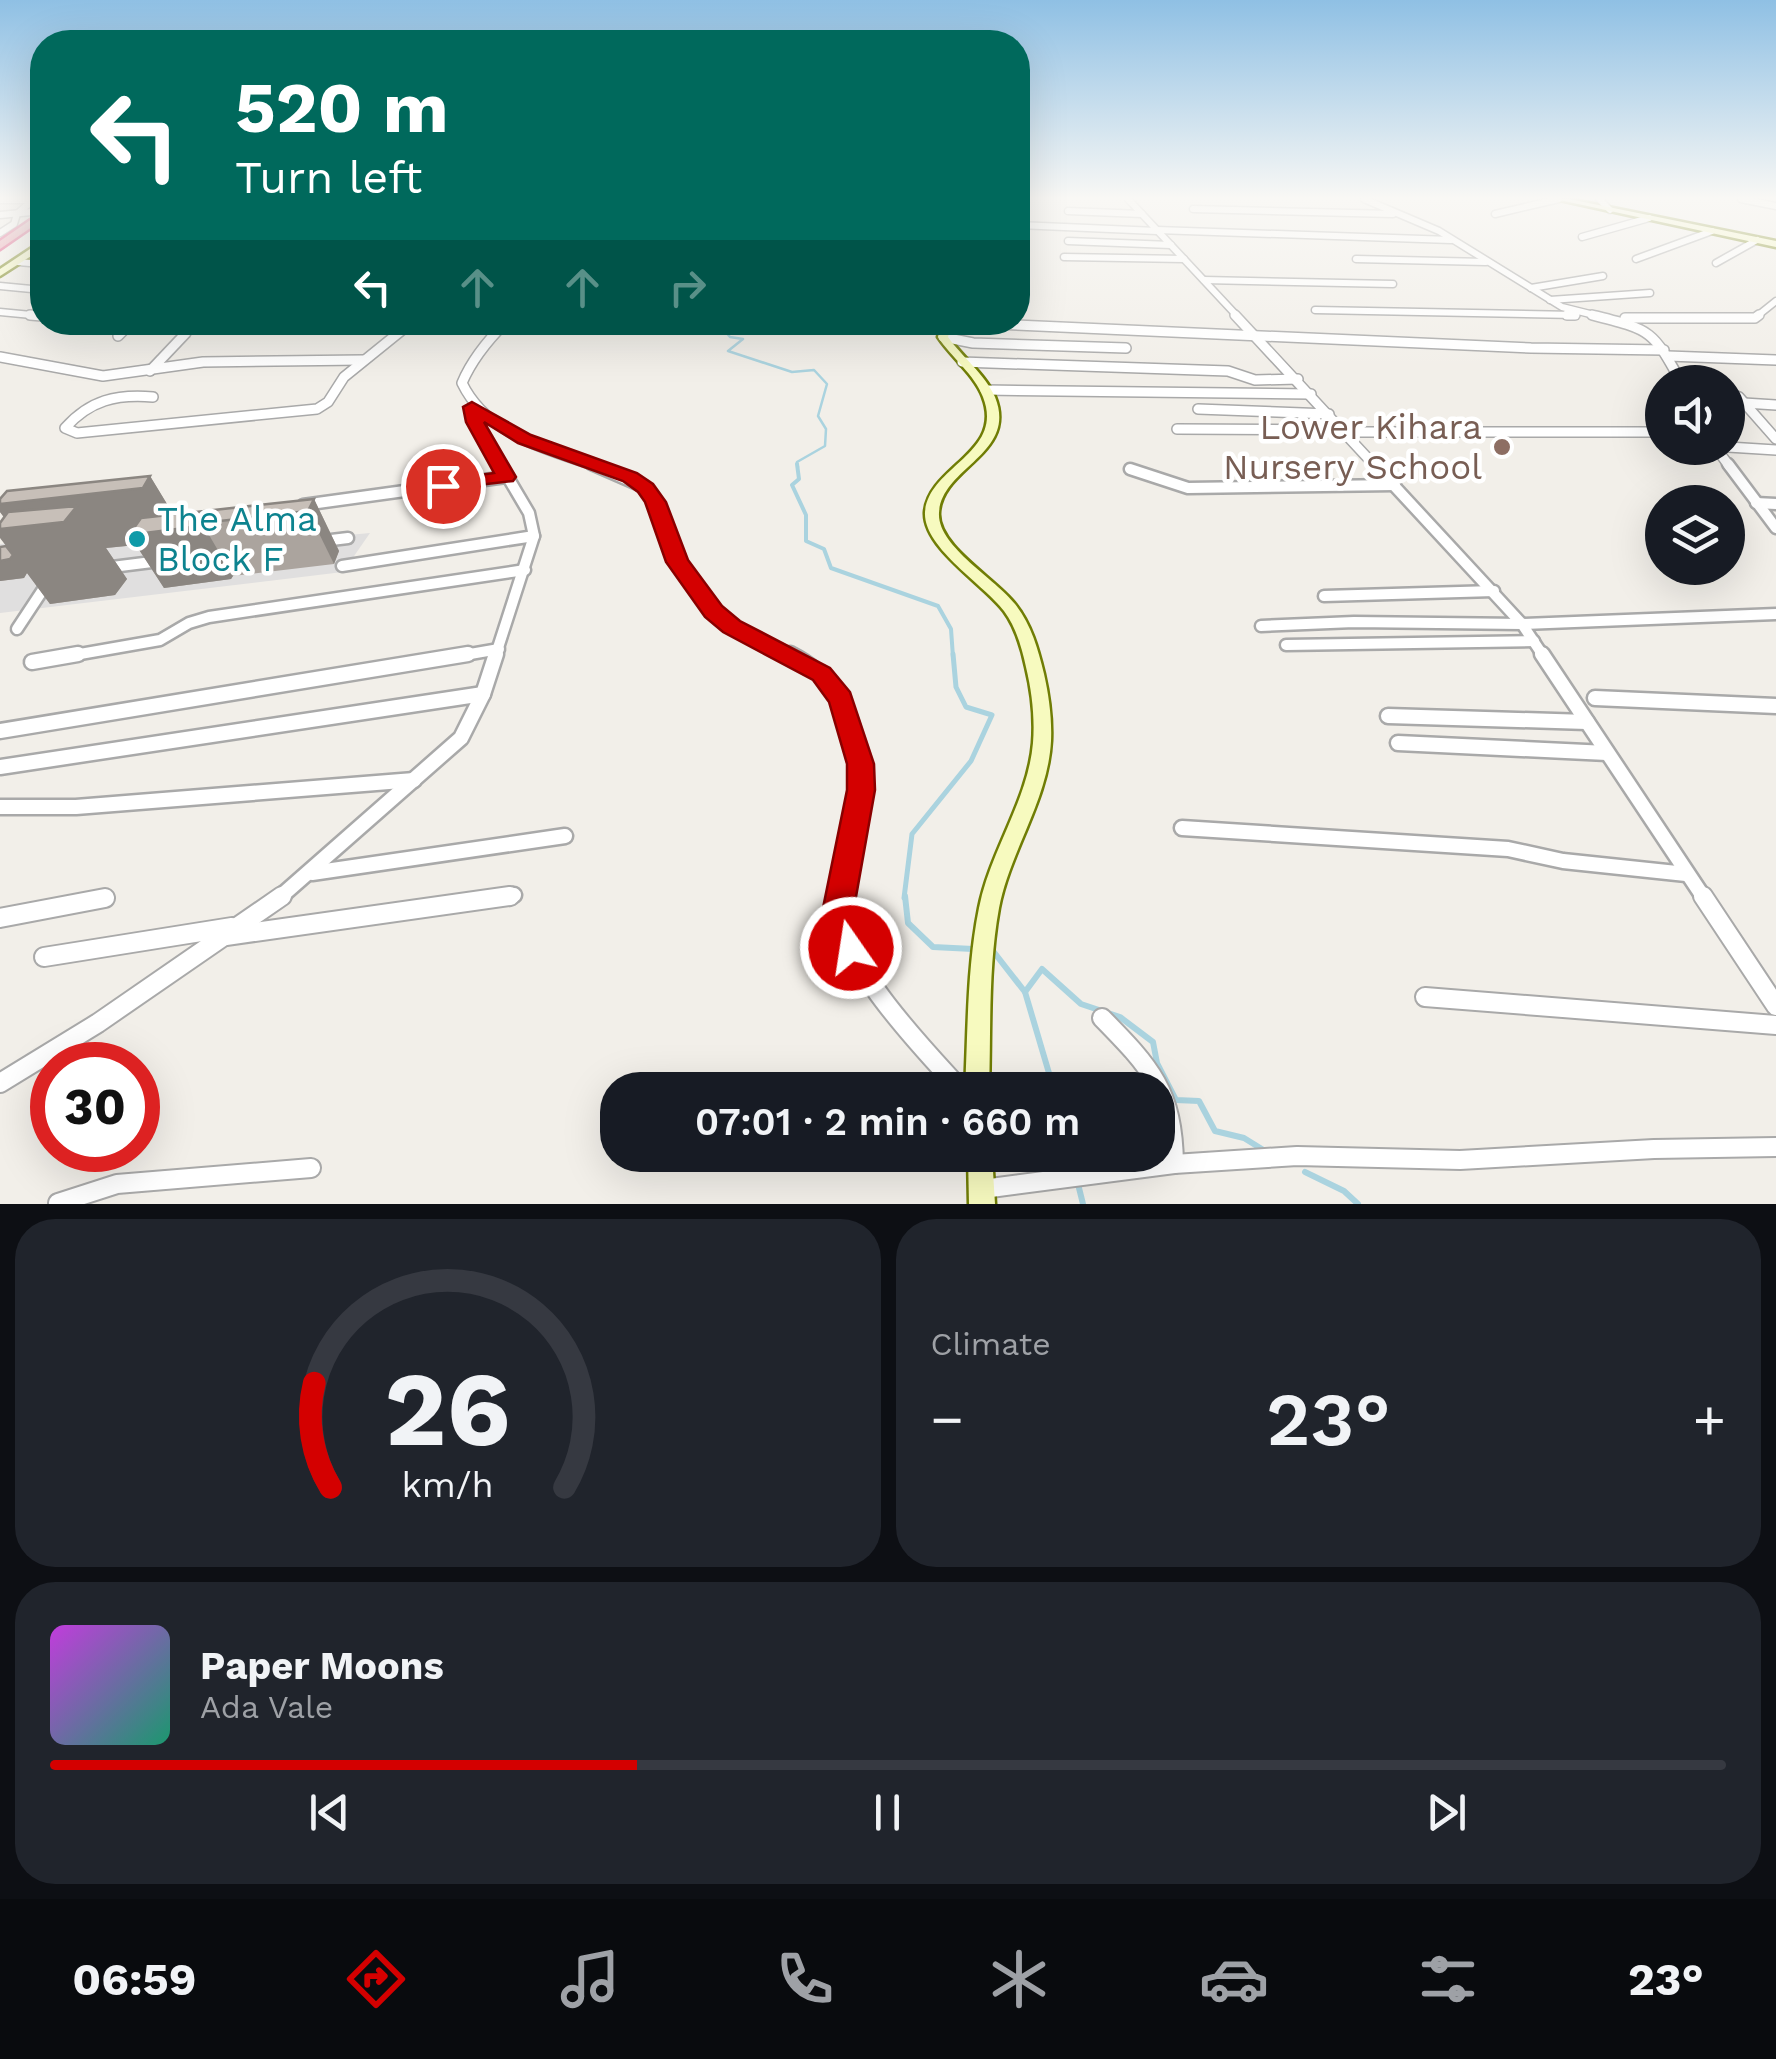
<!DOCTYPE html>
<meta charset="utf-8">
<style>
:root{--surface:#171b24;--page:#20242c;--text:#f1f3f6;--muted:#9ea1a6;--line:#363941;--accent:#d40000}
body{margin:0;font-family:"Work Sans",sans-serif;background:var(--page);color:var(--text);height:100vh;display:flex;flex-direction:column;font-size:38px;white-space:nowrap}
*{box-sizing:border-box;margin:0}
p{font-size:32px;color:var(--muted)}
.icon{flex:none;width:55px;height:55px;fill:none;stroke:currentColor;stroke-width:2;stroke-linecap:round;stroke-linejoin:round}
.map{position:relative;height:1204px;overflow:hidden}
.drawer{display:flex;flex-direction:column;gap:15px;padding:15px;background:#0d0f14;flex:1}
.drawer>*{flex:none}
.hud{position:absolute;left:30px;top:30px;width:1000px;height:305px;border-radius:40px;box-shadow:0 10px 40px #0002;background:#00695c;color:#fff;overflow:hidden}
.buttons{position:absolute;left:1645px;top:365px;display:grid;gap:20px}
.buttons a{display:grid;place-items:center;width:100px;height:100px;border-radius:50%;background:var(--surface);box-shadow:0 10px 40px #0002;font-size:50px}
.speed{position:absolute;left:30px;top:1042px;display:flex;gap:20px;font-size:50px;font-weight:700;text-align:center}
.speed>*{display:grid;place-content:center;width:130px;height:130px;border-radius:50%;background:var(--surface);box-shadow:0 10px 40px #0002;line-height:1}
.speed .limit{border:15px solid #d22;background:#fff;color:#111}
.pin{position:absolute;display:grid;place-items:center;width:85px;height:85px;color:#fff;margin:-42px;border:5px solid #fff;border-radius:50%;box-shadow:0 2px 10px #0007}
.me{position:absolute;width:110px;margin:-55px;rotate:347deg;stroke-linejoin:round;filter:drop-shadow(0 0 8px #0008)}
.turn{display:flex;align-items:center;gap:35px;height:210px;padding:0 40px;font-size:45px}
.turn .icon{width:130px;height:130px;stroke-width:2.5}
.turn b{display:block;font-size:70px;line-height:85px}
.lanes{display:flex;align-items:center;height:95px;padding:0 40px;background:#0003;justify-content:center;gap:50px;direction:ltr}
.lanes .off{opacity:.35}
.big{font-size:75px;font-weight:600;line-height:1.1}
.drawer .tile{flex:1;display:flex;flex-direction:column;justify-content:center;gap:15px;min-width:0;padding:0 35px;border-radius:40px;background:var(--page)}
.drawer .dial{align-items:center;gap:0}
.dial svg{height:260px;overflow:visible;fill:none;stroke:var(--line);stroke-width:7;stroke-linecap:round;text-anchor:middle}
.dial text{fill:var(--text);stroke:none}
.song{display:flex;align-items:center;gap:30px}
.cover{width:120px;height:120px;border-radius:15px;background:linear-gradient(135deg,hsl(290 70% 55%),hsl(160 70% 35%))}
.played{height:10px;border-radius:5px;background:linear-gradient(90deg,var(--accent) 35%,var(--line) 35%)}
.keys{display:flex;justify-content:space-around;direction:ltr}
.heat{display:flex;justify-content:space-between;align-items:center;font-size:55px;direction:ltr}
.drawer .tiles{flex:1;display:grid;gap:15px;grid-template-columns:1fr 1fr}
.tile:last-child{grid-column:span 2}
.trip{position:absolute;left:600px;top:1072px;width:575px;height:100px;border-radius:40px;background:var(--surface);box-shadow:0 10px 40px #0002;font-weight:600;line-height:100px;text-align:center}
.dock{display:flex;height:160px;justify-content:space-around;align-items:center;background:#090b0e;color:var(--muted)}
.dock .icon{width:70px;height:70px}
.dock .active{color:var(--accent)}
.dock b{font-size:45px;color:var(--text)}
.map>svg:first-child{display:block}
</style>
<div class="map">
<svg width="1776" height="1204" viewBox="0 0 1776 1204">
<rect width="100%" height="100%" fill="#f2efe9"/>
<path fill="#e0dfdf" d="M 276,514 L 264,543 L 370,533 L 343,572 L 0,613 L 0,544 Z"/>
<g fill="none" stroke-linecap="round" stroke-linejoin="round">
<path stroke="#aad3df" stroke-width="2.5" d="M 730,322 L 724,330 L 730,337 L 743,339 L 728,351 L 792,372 L 814,370 L 827,384 L 818,416 L 826,429 L 825,446 L 797,462 L 798,467"/>
<path stroke="#aad3df" stroke-width="4" d="M 797,464 L 799,479 L 792,485 L 806,515 L 806,541 L 824,549 L 831,568 L 938,606 L 951,629 L 953,657"/>
<path stroke="#aad3df" stroke-width="5" d="M 904,898 L 912,834 L 971,761 L 992,715 L 966,707 L 956,687 L 953,654"/>
<g stroke="#aad3df" stroke-width="6">
<path d="M 905,896 L 908,923 L 933,947 L 973,949"/>
<path d="M 993,951 L 1025,992 L 1042,969 L 1081,1004 L 1120,1017 L 1153,1042 L 1157,1063 L 1176,1100 L 1199,1101 L 1215,1131 L 1244,1138 L 1265,1151"/>
<path d="M 1025,992 L 1054,1090"/>
<path d="M 1070,1155 L 1074,1170"/>
<path d="M 1305,1172 L 1344,1191 L 1358,1204"/>
<path d="M 1078,1184 L 1083,1204"/>
</g>
<g stroke="#a9a9a9" stroke-width="9">
<g id="street-far4">
<path d="M 1128,199 L 1238,317"/>
<path d="M 1364,199 L 1439,231 L 1562,307 L 1602,317"/>
<path d="M 1599,199 L 1610,210"/>
<path d="M 1741,199 L 1776,206"/>
<path d="M 0,200 L 33,200"/>
<path d="M 1193,209 L 1393,214"/>
<path d="M 1068,211 L 1142,214"/>
<path d="M 1495,214 L 1559,199"/>
<path d="M 0,215 L 42,211"/>
<path d="M 1018,225 L 1157,231"/>
<path d="M 1157,230 L 1451,240"/>
<path d="M 0,233 L 14,224 L 17,214 L 34,199"/>
<path d="M 1582,237 L 1649,218"/>
<path d="M 1068,241 L 1171,245"/>
<path d="M 1064,257 L 1184,259"/>
<path d="M 1356,259 L 1486,262"/>
<path d="M 1636,259 L 1712,231"/>
<path d="M 18,262 L 42,264"/>
<path d="M 1716,263 L 1757,240"/>
<path d="M 1204,280 L 1393,284"/>
<path d="M 0,286 L 42,290"/>
<path d="M 1531,288 L 1603,276"/>
<path d="M 1550,300 L 1650,293"/>
<path d="M 1315,310 L 1575,315"/>
<path d="M 0,312 L 42,316"/>
<path d="M 1756,317 L 1776,301"/>
</g>
</g>
<g stroke="#a9a9a9" stroke-width="12">
<g id="street-far3">
<path d="M 30,315 L 42,316"/>
<path d="M 1235,315 L 1376,467"/>
<path d="M 1567,315 L 1575,315"/>
<path d="M 1592,315 C 1651,330 1652,329 1681,382"/>
<path d="M 1625,318 L 1755,318 L 1759,315"/>
<path d="M 506,322 C 488,340 472,359 462,383 C 487,435 547,449 598,467"/>
<path d="M 950,322 L 1531,348 L 1664,350"/>
<path d="M 118,323 L 126,328 L 118,336"/>
<path d="M 943,337 L 973,343 L 1126,348"/>
<path d="M 1668,356 L 1776,360"/>
<path d="M 0,357 L 103,376 L 203,362 L 363,360"/>
<path d="M 962,362 L 1228,371 L 1255,380 L 1298,379"/>
<path d="M 150,371 L 186,333"/>
<path d="M 985,390 L 1311,394"/>
<path d="M 1728,393 L 1739,397 L 1776,439"/>
<path d="M 153,397 C 116,394 90,400 65,428 L 77,433 L 317,409 L 328,402 L 344,377 L 412,322"/>
<path d="M 1744,403 L 1776,405"/>
<path d="M 472,407 L 475,422 L 502,467"/>
<path d="M 1198,409 L 1329,414"/>
<path d="M 1177,429 L 1344,430"/>
<path d="M 1345,432 L 1662,432"/>
<path d="M 1728,447 L 1776,450"/>
<path d="M 1716,448 L 1730,467"/>
</g>
</g>
<g stroke="#a9a9a9" stroke-width="15">
<g id="street-far2">
<path d="M 591,464 L 646,488 C 671,532 683,589 726,621 C 746,636 772,645 795,657"/>
<path d="M 1374,464 L 1522,624 L 1544,657"/>
<path d="M 1728,464 L 1776,528"/>
<path d="M 1130,469 L 1188,488 L 1395,485"/>
<path d="M 1756,503 L 1776,504"/>
<path d="M 303,505 L 506,477"/>
<path d="M 323,541 L 348,538"/>
<path d="M 342,566 L 534,536"/>
<path d="M 104,568 L 160,561"/>
<path d="M 1324,596 L 1494,591"/>
<path d="M 1261,626 L 1354,622 L 1522,624 L 1776,614"/>
<path d="M 17,629 L 48,582"/>
<path d="M 1286,645 L 1534,641"/>
<path d="M 63,657 L 160,640 L 189,623 L 209,617 L 525,570"/>
<path d="M 453,657 L 499,649"/>
<path d="M 495,657 L 534,536 L 529,513 L 500,464"/>
</g>
</g>
<g stroke="#a9a9a9" stroke-width="19">
<g id="street-far1">
<path d="M 790,654 C 888,704 857,811 841,898"/>
<path d="M 1542,654 L 1704,898"/>
<path d="M 32,662 L 78,654"/>
<path d="M 1595,698 L 1776,706"/>
<path d="M 1388,716 L 1587,722"/>
<path d="M 0,731 L 468,654"/>
<path d="M 1398,743 L 1607,753"/>
<path d="M 0,767 L 483,694"/>
<path d="M 0,807 L 76,807 L 414,780"/>
<path d="M 1182,828 L 1508,849 L 1563,861 L 1686,874"/>
<path d="M 312,873 L 565,836"/>
<path d="M 279,898 L 461,738 L 483,694 L 496,654"/>
<path d="M 492,898 L 514,895"/>
</g>
</g>
<g stroke="#a9a9a9" stroke-width="22">
<g id="street">
<path d="M 841,896 C 830,955 924,1049 961,1090"/>
<path d="M 1703,896 L 1776,1006"/>
<path d="M 0,918 L 105,898"/>
<path d="M 226,936 L 510,896"/>
<path d="M 44,957 L 232,927"/>
<path d="M 1425,997 L 1776,1025"/>
<path d="M 1102,1018 C 1151,1068 1173,1091 1174,1164"/>
<path d="M 0,1083 L 98,1023 L 282,896"/>
<path d="M 983,1189 L 1174,1164 L 1297,1156 L 1460,1160 L 1654,1149 L 1776,1147"/>
<path d="M 58,1203 L 117,1184 L 311,1168"/>
</g>
</g>
<g stroke="#707d05" stroke-width="5">
<g id="secondary">
<path d="M 1555,199 L 1569,199 L 1776,241 L 1776,247 Z"/>
<path d="M 39,243 L 42,243 L 42,249 L 0,276 L 0,269 Z"/>
<path d="M 942,322 L 952,322 L 948,337 C 962,357 985,374 995,397 C 1018,454 941,467 939,513 C 937,546 996,579 1015,604 C 1031,624 1038,649 1044,674 C 1049,696 1052,719 1051,741 C 1048,800 1010,851 999,908 C 988,968 991,1030 989,1090 L 965,1090 C 968,1030 967,968 979,908 C 990,851 1028,801 1033,743 C 1035,718 1032,692 1026,667 C 1022,648 1016,627 1004,611 C 985,585 923,548 925,512 C 929,466 1005,453 983,397 C 975,375 951,357 938,337 Z"/>
<path d="M 968,1155 L 992,1155 L 995,1204 L 969,1204 Z"/>
</g>
</g>
<g stroke="#dc2a67" stroke-width="5">
<path id="highway" d="M 42,212 L 42,220 L 0,249 L 0,241 Z"/>
</g>
<use href="#street-far4" stroke="#fff" stroke-width="6"/>
<use href="#street-far3" stroke="#fff" stroke-width="9"/>
<use href="#street-far2" stroke="#fff" stroke-width="10"/>
<use href="#street-far1" stroke="#fff" stroke-width="14"/>
<use href="#street" stroke="#fff" stroke-width="18"/>
<use href="#secondary" fill="#f7fabf" fill-rule="evenodd"/>
<use href="#highway" fill="#e892a2" fill-rule="evenodd"/>
</g>
<path fill="#aba49e" d="M 150,476 L 173,514 L 314,499 L 339,551 L 334,564 L 233,576 L 231,579 L 164,588 L 136,545 L 106,548 L 127,579 L 115,595 L 50,604 L 27,573 L 24,578 L 0,581 L 0,547 L 6,546 L 4,517 L 0,512 L 0,499 Z"/>
<g fill="#8b8681">
<path d="M 150,476 L 181,527 L 202,523 L 233,576 L 231,579 L 164,588 L 136,545 L 106,548 L 127,579 L 115,595 L 50,604 L 27,573 L 24,578 L 0,581 L 0,561 L 13,555 L 0,538 L 0,529 L 12,528 L 0,512 L 0,504 Z"/>
<path d="M 314,499 L 339,551 L 334,564 L 308,511 Z"/>
</g>
<g fill="#c7bfb8" stroke="#8b8681" stroke-width="2.5">
<path d="M 42,239 L 42,248 L 40,248 L 35,243 Z"/>
<path d="M 150,476 L 143,488 L 0,504 L 0,499 L 7,491 Z"/>
<path d="M 314,499 L 308,511 L 202,523 L 200,526 L 129,535 L 141,518 Z"/>
<path d="M 77,506 L 64,522 L 0,529 L 0,523 L 8,512 Z"/>
<path d="M 6,546 L 13,555 L 10,559 L 0,561 L 0,547 Z"/>
</g>
<linearGradient id="sky" x2="0" y2="1"><stop stop-color="#8fc0e4"/><stop offset="0.54" stop-color="#f9f8f5"/><stop offset="1" stop-color="#f9f8f5" stop-opacity="0"/></linearGradient>
<rect width="1776" height="367" fill="url(#sky)"/>
<path fill="#d40000" stroke="#8a0000" stroke-width="2.5" d="M 472,402 L 531,435 L 637,473 L 653,484 L 666,502 L 688,560 L 722,606 L 740,621 L 830,668 L 850,692 L 874,764 L 875,790 L 854,908 L 867,948 L 862,958 L 851,963 L 840,958 L 823,908 L 847,790 L 847,764 L 829,702 L 813,680 L 723,632 L 705,617 L 666,562 L 645,502 L 638,492 L 623,481 L 518,443 L 484,422 L 516,477 L 513,481 L 436,490 L 436,481 L 494,473 L 466,422 L 463,407 Z"/>
<circle fill="#8d6e63" stroke="#fff" stroke-width="4" cx="1502" cy="447" r="10"/>
<circle fill="#0f9aa8" stroke="#fff" stroke-width="4" cx="137" cy="539" r="10"/>
<g text-anchor="middle" stroke-width="9" stroke-linejoin="round" paint-order="stroke">
<g font-size="35" fill="#785e54" stroke="#fff" text-anchor="end">
<text x="1482" y="439">Lower Kihara<tspan x="1482" dy="40">Nursery School</tspan></text>
</g>
<g font-size="35" fill="#0d838f" stroke="#fff" text-anchor="start">
<text x="157" y="531">The Alma<tspan x="157" dy="40">Block F</tspan></text>
</g>
</g>
</svg>
<div class="buttons">
<a><svg class="icon" aria-label="sound" viewBox="0 0 24 24"><path d="M4 9h4l5-4v14l-5-4H4zM17 9q2 3 0 6"/></svg></a>
<a><svg class="icon" aria-label="layers" viewBox="0 0 24 24"><path d="M12 4l9 5-9 5-9-5zM3 14l9 5 9-5"/></svg></a>
</div>
<div class="speed"><div class="limit">30</div></div>
<div class="pin" style="left:443px;top:486px;background:#d93025"><svg class="icon" aria-label="arrive" viewBox="0 0 24 24"><path d="M6 21V4h12l-3 4 3 4H6"/></svg></div>
<svg class="me" style="left:851px;top:948px" viewBox="-20 -20 40 40"><circle r="17" fill="#d40000" stroke="#fff" stroke-width="3"/><path d="M0-11L8 9 0 5-8 9z" fill="#fff"/></svg>
<div class="trip">07:01 · 2 min · 660 m</div>
<div class="hud">
<div class="turn"><svg class="icon" aria-label="left" viewBox="0 0 24 24"><path d="M17 20v-9H6M10 6l-5 5 5 5"/></svg><div><b>520 m</b>Turn left</div></div>
<div class="lanes"><svg class="icon" aria-label="left" viewBox="0 0 24 24"><path d="M17 20v-9H6M10 6l-5 5 5 5"/></svg><svg class="icon off" aria-label="ahead" viewBox="0 0 24 24"><path d="M12 20V5M6 11l6-6 6 6"/></svg><svg class="icon off" aria-label="ahead" viewBox="0 0 24 24"><path d="M12 20V5M6 11l6-6 6 6"/></svg><svg class="icon off" aria-label="right" viewBox="0 0 24 24"><path d="M7 20v-9h11M14 6l5 5-5 5"/></svg></div>
</div>
</div>
<section class="drawer">
<div class="tiles">
<div class="tile dial"><svg viewBox="0 0 100 80">
<path d="M14 69A42 42 0 1 1 86 69"/>
<path d="M14 69A42 42 0 0 1 9 37" stroke="#d40000"/>
<text x="50" y="56" font-size="32" font-weight="700">26</text>
<text x="50" y="72" font-size="11">km/h</text>
</svg></div>
<div class="tile"><p>Climate</p>
<div class="heat"><a>−</a><b class="big">23°</b><a>+</a></div>
</div>
<div class="tile">
<div class="song"><i class="cover"></i><div><b>Paper Moons</b><p>Ada Vale</p></div></div>
<div class="played"></div>
<div class="keys"><svg class="icon" aria-label="previous" viewBox="0 0 24 24"><path d="M18 5L8 12l10 7zM5 5v14"/></svg><svg class="icon" aria-label="pause" viewBox="0 0 24 24"><path d="M8 5v14M16 5v14"/></svg><svg class="icon" aria-label="next" viewBox="0 0 24 24"><path d="M6 5l10 7-10 7zM19 5v14"/></svg></div>
</div>
</div>
</section>
<nav class="dock">
<b>06:59</b>
<svg class="icon active" aria-label="directions" viewBox="0 0 24 24"><path d="M12 3l9 9-9 9-9-9zM9 14v-3h6M13 9l2 2-2 2"/></svg>
<svg class="icon" aria-label="music" viewBox="0 0 24 24"><path d="M9 18V5l10-2v13"/><circle cx="6" cy="18" r="3"/><circle cx="16" cy="16" r="3"/></svg>
<svg class="icon" aria-label="phone" viewBox="0 0 24 24"><path d="M5 4h4l2 5-3 2q2 4 5 5l2-3 5 2v4C11 20 4 13 5 4z"/></svg>
<svg class="icon" aria-label="climate" viewBox="0 0 24 24"><path d="M12 3v18M4 7l16 10M4 17L20 7"/></svg>
<svg class="icon" aria-label="car" viewBox="0 0 24 24"><path d="M5 17H2v-5l4-1 3-4h7l3 4 3 1v5h-3M9 17h6M6 11h13"/><circle cx="7" cy="17" r="2"/><circle cx="17" cy="17" r="2"/></svg>
<svg class="icon" aria-label="filters" viewBox="0 0 24 24"><path d="M4 7h16M4 17h16"/><circle cx="9" cy="7" r="2"/><circle cx="15" cy="17" r="2"/></svg>
<b>23°</b>
</nav>
